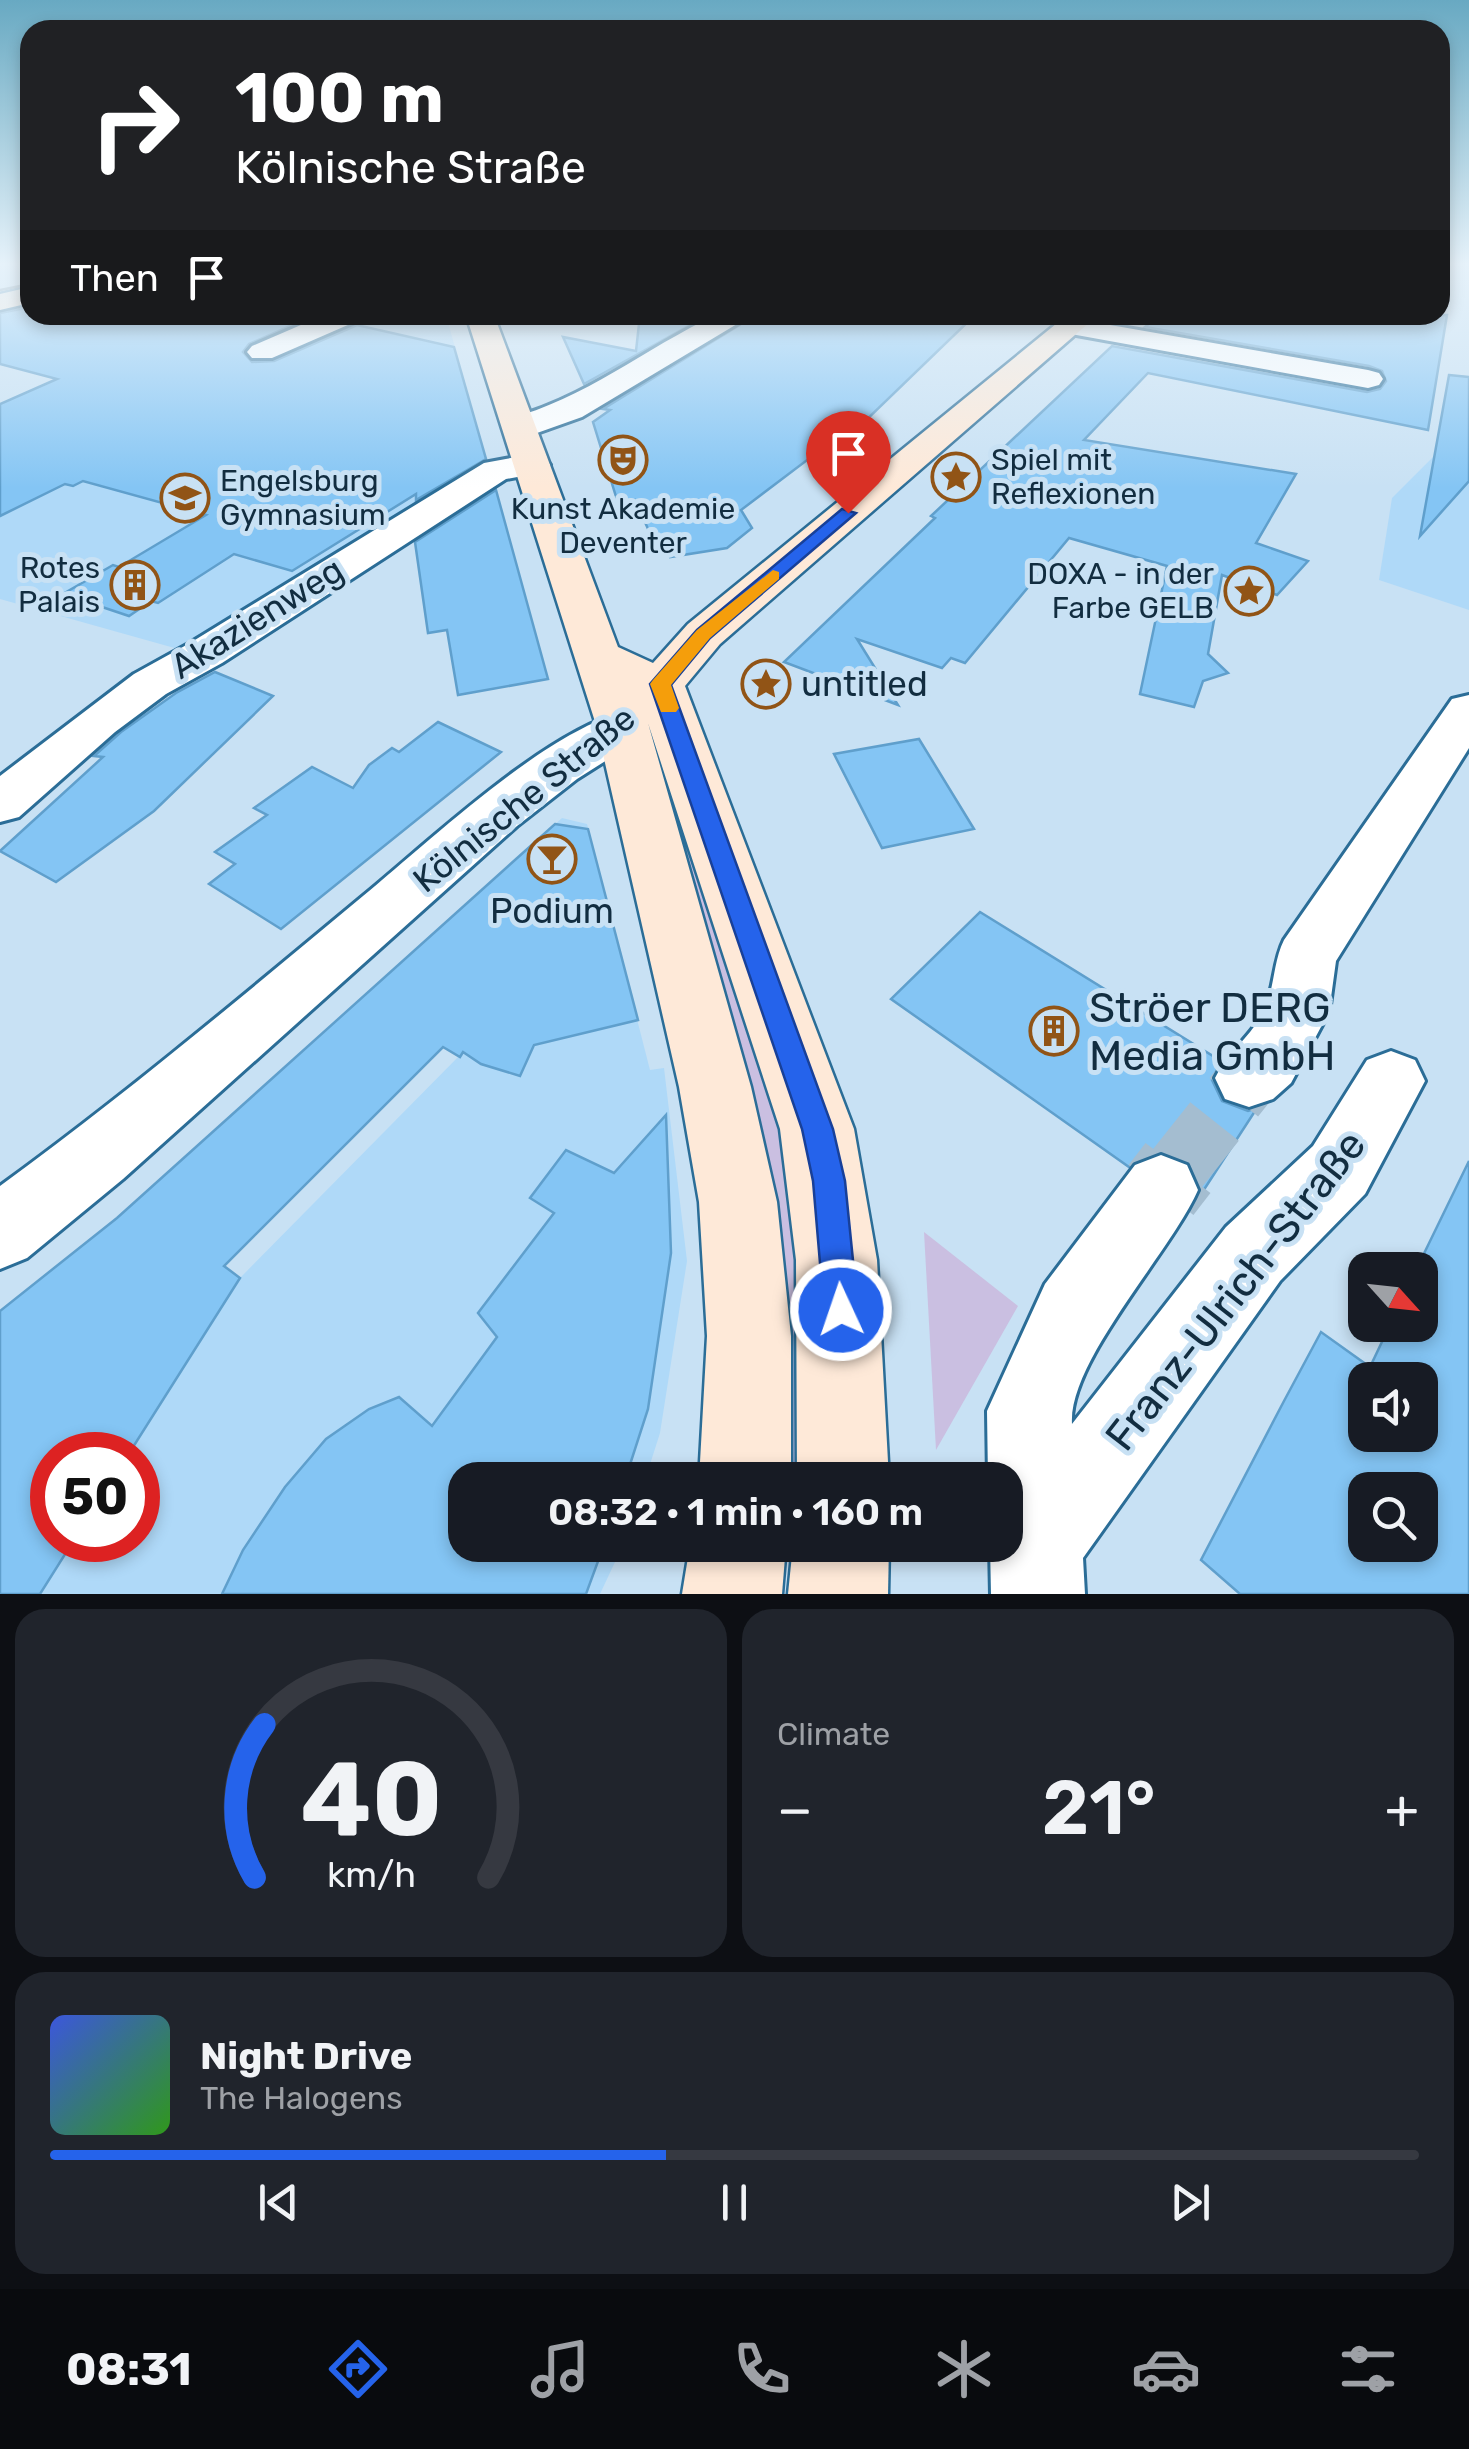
<!DOCTYPE html>
<meta charset="utf-8">
<style>
:root{--surface:#171b24;--page:#20242c;--text:#f1f3f6;--muted:#9ea1a6;--line:#363941;--accent:#2563eb}
body{margin:0;font-family:Rubik,sans-serif;background:var(--page);color:var(--text);height:100vh;display:flex;flex-direction:column;font-size:38px;white-space:nowrap}
*{box-sizing:border-box;margin:0}
p{font-size:32px;color:var(--muted)}
.icon{flex:none;width:55px;height:55px;fill:none;stroke:currentColor;stroke-width:2;stroke-linecap:round;stroke-linejoin:round}
.map{position:relative;height:1594px;overflow:hidden}
.drawer{display:flex;flex-direction:column;gap:15px;padding:15px;background:#0d0f14;flex:1}
.drawer>*{flex:none}
.guide{position:absolute;left:20px;top:20px;width:1430px;height:305px;border-radius:30px;box-shadow:0 5px 15px #0003;background:#202124;color:#fff;overflow:hidden}
.needle{width:65px;rotate:117deg}
.fabs{position:absolute;left:1348px;top:1252px;display:grid;gap:20px}
.fabs a{display:grid;place-items:center;width:90px;height:90px;border-radius:20px;background:var(--surface);box-shadow:0 5px 15px #0003;font-size:50px}
.speed{position:absolute;left:30px;top:1432px;display:flex;gap:20px;font-size:50px;font-weight:700;text-align:center}
.speed>*{display:grid;place-content:center;width:130px;height:130px;border-radius:50%;background:var(--surface);box-shadow:0 5px 15px #0003;line-height:1}
.speed .limit{border:15px solid #d22;background:#fff;color:#111}
.pin{position:absolute;display:grid;place-items:center;width:85px;height:85px;color:#fff;margin:-102px -42px;border-radius:50% 50% 50% 0;rotate:-45deg;box-shadow:0 0 10px #0007}
.pin .icon{rotate:45deg}
.me{position:absolute;width:110px;margin:-55px;rotate:357deg;stroke-linejoin:round;filter:drop-shadow(0 0 8px #0008)}
.turn{display:flex;align-items:center;gap:35px;height:210px;padding:0 50px;font-size:45px}
.turn .icon{width:130px;height:130px;stroke-width:2.5}
.turn b{display:block;font-size:70px;line-height:85px}
.then{display:flex;align-items:center;height:95px;padding:0 50px;background:#0003;gap:20px;font-size:38px}
.big{font-size:75px;font-weight:600;line-height:1.1}
.drawer .widget{flex:1;display:flex;flex-direction:column;justify-content:center;gap:15px;min-width:0;padding:0 35px;border-radius:30px;background:var(--page)}
.drawer .dial{align-items:center;gap:0}
.dial svg{height:260px;overflow:visible;fill:none;stroke:var(--line);stroke-width:7;stroke-linecap:round;text-anchor:middle}
.dial text{fill:var(--text);stroke:none}
.song{display:flex;align-items:center;gap:30px}
.cover{width:120px;height:120px;border-radius:15px;background:linear-gradient(135deg,hsl(230 70% 55%),hsl(110 70% 35%))}
.played{height:10px;border-radius:5px;background:linear-gradient(90deg,var(--accent) 45%,var(--line) 45%)}
.keys{display:flex;justify-content:space-around;direction:ltr}
.heat{display:flex;justify-content:space-between;align-items:center;font-size:55px;direction:ltr}
.drawer .tiles{flex:1;display:grid;gap:15px;grid-template-columns:1fr 1fr}
.widget:last-child{grid-column:span 2}
.trip{position:absolute;left:448px;top:1462px;width:575px;height:100px;border-radius:30px;background:var(--surface);box-shadow:0 5px 15px #0003;font-weight:600;line-height:100px;text-align:center}
.menu{display:flex;height:160px;justify-content:space-around;align-items:center;background:#090b0e;color:var(--muted)}
.menu .icon{width:70px;height:70px}
.menu .on{color:var(--accent)}
.menu b{font-size:45px;color:var(--text)}
.map>svg:first-child{display:block}
</style>
<div class="map">
<svg width="1469" height="1594" viewBox="0 0 1469 1594">
<rect width="100%" height="100%" fill="#c8e1f4"/>
<g fill="#afd9f8">
<path d="M 358,315 L 446,315 L 487,463 L 178,649 L 0,599 L 0,420 L 260,369 Z"/>
<path d="M 1469,430 L 1469,610 L 1379,580 L 1392,498 L 1451,439 Z"/>
<path d="M 562,818 L 587,824 L 650,1070 L 664,1068 L 687,1261 L 660,1433 L 645,1480 L 465,1480 L 465,1545 L 623,1545 L 600,1594 L 40,1594 L 74,1540 L 138,1540 L 138,1455 L 128,1455 L 240,1278 L 463,1052 L 481,1063 L 492,959 L 438,929 Z"/>
</g>
<g fill="#cabfe1">
<path d="M 664,763 L 788,1155 L 814,1367 L 806,1480 L 778,1480 L 647,766 Z"/>
<path d="M 924,1232 L 1018,1306 L 936,1450 Z"/>
</g>
<g fill="#84c5f4" stroke="#5f9fcc" stroke-width="2.5" fill-rule="evenodd">
<path d="M 30,307 L 30,315 L 313,316 L 249,344 L 243,352 L 252,362 L 274,361 L 357,325 L 454,347 L 486,459 L 416,500 L 416,494 L 292,571 L 234,554 L 158,603 L 151,601 L 129,616 L 63,594 L 113,565 L 119,567 L 206,515 L 83,481 L 73,486 L 65,484 L 0,516 L 0,404 L 57,379 L 0,364 L 0,313 Z"/>
<path d="M 640,315 L 708,315 L 584,384 L 563,337 L 636,351 Z"/>
<path d="M 756,315 L 975,315 L 828,457 L 815,454 L 741,510 L 752,528 L 727,548 L 670,557 L 666,549 L 658,551 L 635,500 L 618,503 L 593,422 L 610,410 L 603,409 Z"/>
<path d="M 1159,315 L 1447,315 L 1428,430 L 1148,373 L 1084,440 L 1296,474 L 1256,543 L 1308,561 L 1277,595 L 1222,575 L 1208,654 L 1228,673 L 1203,681 L 1194,707 L 1140,694 L 1167,566 L 1069,538 L 965,663 L 951,658 L 942,668 L 857,639 L 898,705 L 784,662 L 935,518 L 931,516 L 1112,346 L 1367,392 L 1380,389 L 1386,381 L 1382,371 L 1369,366 L 1145,327 Z"/>
<path d="M 1449,375 L 1469,377 L 1469,481 L 1420,536 Z"/>
<path d="M 496,490 L 548,679 L 458,695 L 447,630 L 428,633 L 415,542 Z"/>
<path d="M 215,672 L 273,696 L 154,811 L 56,882 L 0,851 L 103,757 L 94,756 L 121,732 L 176,693 Z"/>
<path d="M 438,722 L 501,752 L 281,929 L 209,884 L 235,864 L 215,852 L 267,815 L 254,808 L 312,767 L 353,788 L 369,765 L 392,748 L 399,752 Z"/>
<path d="M 919,739 L 974,829 L 882,848 L 834,754 Z"/>
<path d="M 555,824 L 588,829 L 638,1020 L 534,1045 L 520,1076 L 481,1064 L 463,1052 L 460,1057 L 443,1047 L 224,1266 L 240,1278 L 128,1455 L 52,1455 L 52,1540 L 74,1540 L 40,1594 L 0,1594 L 0,1311 L 117,1218 Z"/>
<path d="M 980,912 L 1221,1061 L 1212,1080 L 1222,1101 L 1248,1111 L 1257,1108 L 1194,1205 L 1201,1188 L 1188,1162 L 1160,1152 L 1129,1167 L 891,999 Z"/>
<path d="M 666,1115 L 671,1253 L 648,1409 L 625,1480 L 465,1480 L 465,1545 L 604,1545 L 586,1594 L 222,1594 L 243,1550 L 285,1487 L 326,1439 L 369,1409 L 399,1397 L 432,1426 L 497,1337 L 478,1313 L 554,1213 L 530,1198 L 566,1150 L 614,1173 Z"/>
<path d="M 1469,1161 L 1469,1594 L 1240,1594 L 1201,1560 L 1284,1401 L 1321,1332 L 1370,1367 L 1390,1325 L 1420,1325 L 1420,1270 L 1416,1270 ZM 1365,1380 L 1420,1380 L 1420,1435 L 1365,1435 ZM 1365,1490 L 1420,1490 L 1420,1545 L 1365,1545 Z"/>
</g>
<g fill="none" stroke-linecap="round" stroke-linejoin="round">
<path stroke="#a4bdd0" stroke-width="62" stroke-dasharray="62 31" stroke-linecap="butt" d="M 1176,1170 L 1249,1078"/>
<path stroke="#a4bdd0" stroke-width="82" stroke-dasharray="82 41" stroke-linecap="butt" d="M 1161,1190 L 1178,1168"/>
<g stroke="#2b6d97" stroke-width="6">
<g id="street">
<path d="M 324,315 L 361,315 L 357,321 L 272,358 L 252,358 L 247,352 L 252,346 Z"/>
<path d="M 716,315 L 752,315 L 582,417 L 537,433 L 519,436 L 507,433 L 503,426 L 507,419 C 584,400 645,348 716,315 Z"/>
<path d="M 1070,318 L 1368,370 L 1379,373 L 1383,379 L 1379,385 L 1368,388 L 1060,332 L 1056,326 Z"/>
<path d="M 532,454 L 544,458 L 550,465 L 544,472 L 506,479 L 222,663 L 166,694 L 115,732 L 19,817 L 0,822 L 0,776 L 134,674 L 190,643 L 484,463 Z"/>
<path d="M 1469,695 L 1469,748 L 1336,961 L 1329,1012 L 1291,1083 L 1273,1099 L 1249,1107 L 1225,1099 L 1215,1078 C 1228,1051 1253,1036 1265,1008 C 1275,986 1273,962 1284,940 L 1452,699 Z"/>
<path d="M 623,712 L 640,717 L 647,728 L 640,739 L 577,779 L 517,826 L 123,1179 L 27,1258 L 0,1269 L 0,1186 C 125,1095 244,995 363,896 C 429,842 542,734 623,712 Z"/>
<path d="M 1391,1051 L 1415,1060 L 1425,1081 L 1365,1194 L 1280,1281 L 1083,1558 L 1085,1594 L 991,1594 L 990,1545 L 1005,1545 L 1005,1480 L 988,1480 L 987,1411 L 1045,1284 L 1135,1165 L 1161,1155 L 1187,1165 L 1198,1190 C 1171,1252 1068,1361 1072,1424 L 1226,1227 L 1313,1146 L 1367,1060 Z"/>
</g>
</g>
<g stroke="#2b6d97" stroke-width="5">
<g id="secondary">
<path d="M 30,287 L 30,303 L 0,310 L 0,294 Z"/>
<path d="M 466,315 L 494,315 L 618,647 L 653,663 L 688,624 L 1067,315 L 1098,315 L 720,644 L 685,686 L 854,1129 L 877,1260 L 889,1480 L 797,1480 L 796,1260 L 780,1129 L 648,723 L 751,1087 L 777,1202 L 791,1336 L 791,1480 L 699,1480 L 707,1336 L 699,1202 L 679,1087 L 597,728 Z"/>
<path d="M 690,1545 L 786,1545 L 782,1594 L 682,1594 Z"/>
<path d="M 793,1545 L 889,1545 L 888,1594 L 788,1594 Z"/>
</g>
</g>
<use href="#street" fill="#fff" fill-rule="evenodd"/>
<use href="#secondary" fill="#fee9d8" fill-rule="evenodd"/>
<path stroke="#536d80" stroke-width="2.5" d="M 0,290 L 30,284"/>
</g>
<linearGradient id="sky" x2="0" y2="1"><stop stop-color="#68a9c2"/><stop offset="0.54" stop-color="#e6f2fa"/><stop offset="1" stop-color="#e6f2fa" stop-opacity="0"/></linearGradient>
<rect width="1469" height="488" fill="url(#sky)"/>
<path fill="#2563eb" stroke="#184099" stroke-width="2.5" d="M 842,509 L 856,513 L 710,638 L 671,685 L 833,1129 L 845,1181 L 858,1310 L 853,1322 L 841,1327 L 829,1322 L 824,1310 L 813,1181 L 802,1129 L 650,684 L 697,630 Z"/>
<path fill="#f59e0b" d="M 773,570 L 779,572 L 779,579 L 710,638 L 671,685 L 679,708 L 676,712 L 661,712 L 650,684 L 653,680 L 697,630 Z"/>
<defs>
<g id="theatre-ring" transform="scale(2.5)"><circle r="9.5" fill="#c8e1f4" stroke="#915416" stroke-width="1.5"/><path d="M-5-5.5Q0-4 5-5.5V0Q5 5 0 6Q-5 5-5 0ZM-3.3-2.5H-1v1.5H-3.3ZM1-2.5H3.3v1.5H1ZM-2.8 1Q0 5.5 2.8 1Z" fill="#915416"/></g>
<g id="sight-ring" transform="scale(2.5)"><circle r="9.5" fill="#c8e1f4" stroke="#915416" stroke-width="1.5"/><path d="M0-6L1.8-2.2L6-1.7L2.9 1.2L3.7 5.4L0 3.3L-3.7 5.4L-2.9 1.2L-6-1.7L-1.8-2.2Z" fill="#915416"/></g>
<g id="school-ring" transform="scale(2.5)"><circle r="9.5" fill="#c8e1f4" stroke="#915416" stroke-width="1.5"/><path d="M0-5L7-2L0 1L-7-2ZM-4 1L0 2.5L4 1V4Q0 6-4 4Z" fill="#915416"/></g>
<g id="building-ring" transform="scale(2.5)"><circle r="9.5" fill="#c8e1f4" stroke="#915416" stroke-width="1.5"/><path d="M-4-6H4V6H1V3H-1V6H-4ZM-2.5-4.3h1.7v1.8h-1.7ZM.8-4.3h1.7v1.8H.8ZM-2.5-1h1.7V.8h-1.7ZM.8-1h1.7V.8H.8Z" fill="#915416"/></g>
<g id="bar-ring" transform="scale(2.5)"><circle r="9.5" fill="#c8e1f4" stroke="#915416" stroke-width="1.5"/><path d="M-6-5H6L.8 .8V4.5H3.5V6h-7V4.5H-.8V.8Z" fill="#915416"/></g>
</defs>
<g fill-rule="evenodd">
<use href="#theatre-ring" x="623" y="460"/>
<use href="#sight-ring" x="956" y="477"/>
<use href="#school-ring" x="185" y="498"/>
<use href="#building-ring" x="135" y="585"/>
<use href="#sight-ring" x="1249" y="591"/>
<use href="#sight-ring" x="766" y="684"/>
<use href="#bar-ring" x="552" y="859"/>
<use href="#building-ring" x="1054" y="1031"/>
</g>
<g text-anchor="middle" stroke-width="10" stroke-linejoin="round" paint-order="stroke">
<g font-size="30" fill="#122d40" stroke="#c8e1f4" text-anchor="start">
<text x="991" y="470">Spiel mit<tspan x="991" dy="34">Reflexionen</tspan></text>
<text x="220" y="491">Engelsburg<tspan x="220" dy="34">Gymnasium</tspan></text>
<text x="623" y="519" text-anchor="middle">Kunst Akademie<tspan x="623" dy="34">Deventer</tspan></text>
<text x="100" y="578" text-anchor="end">Rotes<tspan x="100" dy="34">Palais</tspan></text>
<text x="1214" y="584" text-anchor="end">DOXA - in der<tspan x="1214" dy="34">Farbe GELB</tspan></text>
</g>
<g font-size="35" fill="#122d40" stroke="#c8e1f4">
<text transform="translate(257 618) rotate(-32)" y="12">Akazienweg</text>
<text transform="translate(524 799) rotate(-39)" y="12">Kölnische Straße</text>
</g>
<g font-size="35" fill="#122d40" stroke="#c8e1f4" text-anchor="start">
<text x="801" y="696">untitled</text>
<text x="552" y="923" text-anchor="middle">Podium</text>
</g>
<g font-size="42" fill="#122d40" stroke="#c8e1f4" text-anchor="start">
<text x="1089" y="1022">Ströer DERG<tspan x="1089" dy="48">Media GmbH</tspan></text>
</g>
<g font-size="42" fill="#122d40" stroke="#c8e1f4">
<text transform="translate(1235 1290) rotate(-52)" y="15">Franz-Ulrich-Straße</text>
</g>
</g>
</svg>
<div class="fabs">
<a><svg class="needle" viewBox="-14 -14 28 28"><path d="M0-13l5 13h-10z" fill="#e53935"/><path d="M0 13l5-13h-10z" fill="#9ea1a6"/></svg></a>
<a><svg class="icon" aria-label="sound" viewBox="0 0 24 24"><path d="M4 9h4l5-4v14l-5-4H4zM17 9q2 3 0 6"/></svg></a>
<a><svg class="icon" aria-label="search" viewBox="0 0 24 24"><circle cx="10" cy="10" r="6"/><path d="M15 15l6 6"/></svg></a>
</div>
<div class="speed"><div class="limit">50</div></div>
<div class="pin" style="left:848px;top:513px;background:#d93025"><svg class="icon" aria-label="arrive" viewBox="0 0 24 24"><path d="M6 21V4h12l-3 4 3 4H6"/></svg></div>
<svg class="me" style="left:841px;top:1310px" viewBox="-20 -20 40 40"><circle r="17" fill="#2563eb" stroke="#fff" stroke-width="3"/><path d="M0-11L8 9 0 5-8 9z" fill="#fff"/></svg>
<div class="trip">08:32 · 1 min · 160 m</div>
<div class="guide">
<div class="turn"><svg class="icon" aria-label="right" viewBox="0 0 24 24"><path d="M7 20v-9h11M14 6l5 5-5 5"/></svg><div><b>100 m</b>Kölnische Straße</div></div>
<div class="then">Then<svg class="icon" aria-label="arrive" viewBox="0 0 24 24"><path d="M6 21V4h12l-3 4 3 4H6"/></svg></div>
</div>
</div>
<section class="drawer">
<div class="tiles">
<div class="widget dial"><svg viewBox="0 0 100 80">
<path d="M14 69A42 42 0 1 1 86 69"/>
<path d="M14 69A42 42 0 0 1 17 22" stroke="#2563eb"/>
<text x="50" y="56" font-size="32" font-weight="700">40</text>
<text x="50" y="72" font-size="11">km/h</text>
</svg></div>
<div class="widget"><p>Climate</p>
<div class="heat"><a>−</a><b class="big">21°</b><a>+</a></div>
</div>
<div class="widget">
<div class="song"><i class="cover"></i><div><b>Night Drive</b><p>The Halogens</p></div></div>
<div class="played"></div>
<div class="keys"><svg class="icon" aria-label="previous" viewBox="0 0 24 24"><path d="M18 5L8 12l10 7zM5 5v14"/></svg><svg class="icon" aria-label="pause" viewBox="0 0 24 24"><path d="M8 5v14M16 5v14"/></svg><svg class="icon" aria-label="next" viewBox="0 0 24 24"><path d="M6 5l10 7-10 7zM19 5v14"/></svg></div>
</div>
</div>
</section>
<nav class="menu">
<b>08:31</b>
<svg class="icon on" aria-label="directions" viewBox="0 0 24 24"><path d="M12 3l9 9-9 9-9-9zM9 14v-3h6M13 9l2 2-2 2"/></svg>
<svg class="icon" aria-label="music" viewBox="0 0 24 24"><path d="M9 18V5l10-2v13"/><circle cx="6" cy="18" r="3"/><circle cx="16" cy="16" r="3"/></svg>
<svg class="icon" aria-label="phone" viewBox="0 0 24 24"><path d="M5 4h4l2 5-3 2q2 4 5 5l2-3 5 2v4C11 20 4 13 5 4z"/></svg>
<svg class="icon" aria-label="climate" viewBox="0 0 24 24"><path d="M12 3v18M4 7l16 10M4 17L20 7"/></svg>
<svg class="icon" aria-label="car" viewBox="0 0 24 24"><path d="M5 17H2v-5l4-1 3-4h7l3 4 3 1v5h-3M9 17h6M6 11h13"/><circle cx="7" cy="17" r="2"/><circle cx="17" cy="17" r="2"/></svg>
<svg class="icon" aria-label="filters" viewBox="0 0 24 24"><path d="M4 7h16M4 17h16"/><circle cx="9" cy="7" r="2"/><circle cx="15" cy="17" r="2"/></svg>
</nav>
